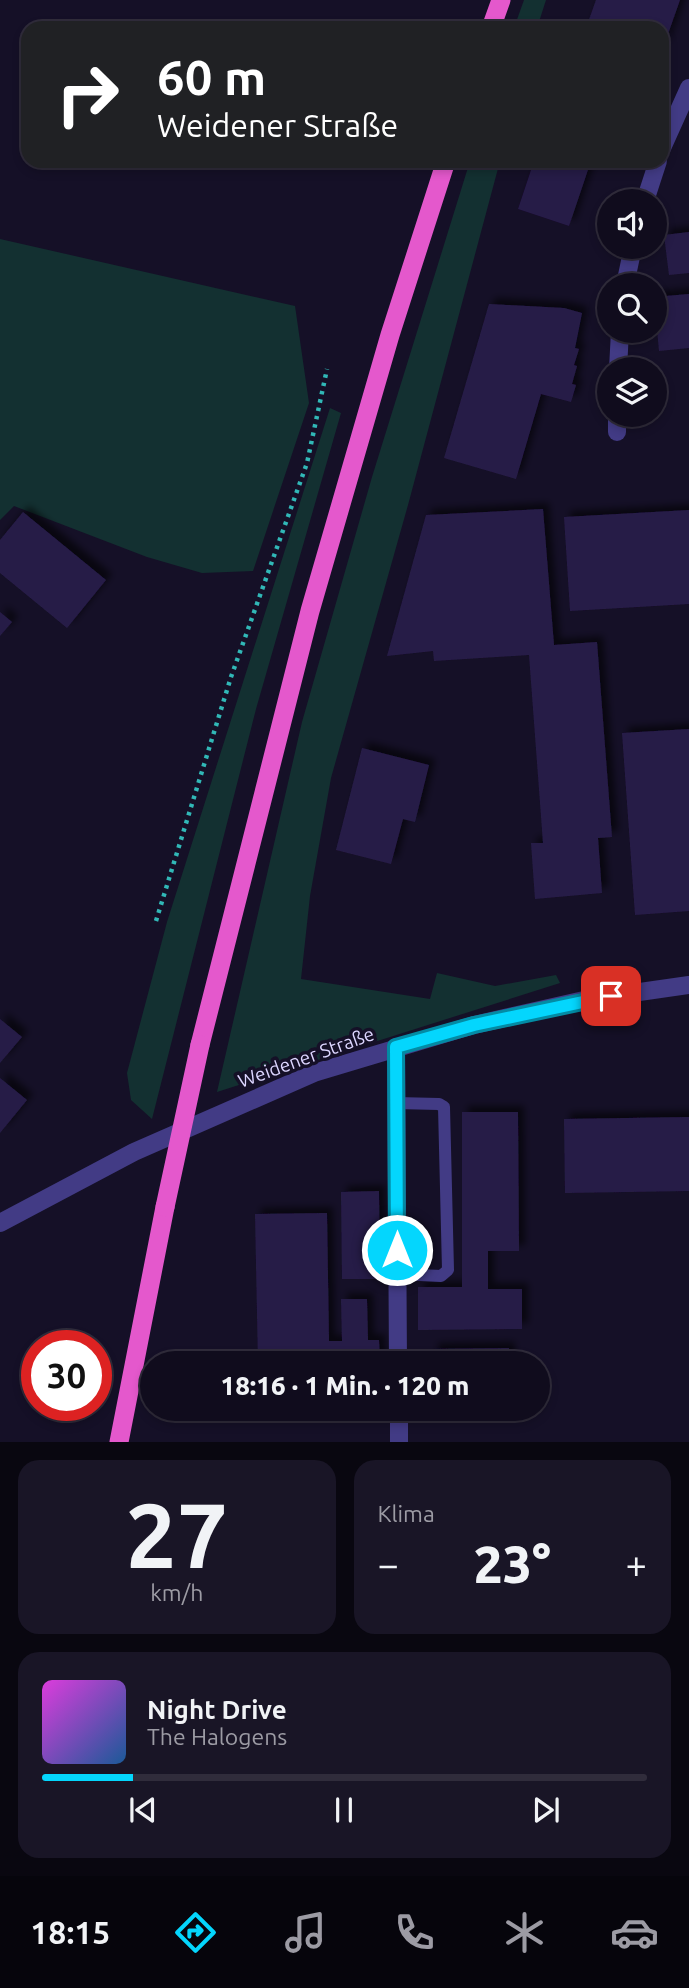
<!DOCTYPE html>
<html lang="de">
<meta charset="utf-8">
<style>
:root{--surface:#100c1d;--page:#191526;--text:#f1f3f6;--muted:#9c9ba4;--line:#302c3b;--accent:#04d6fd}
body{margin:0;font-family:Ubuntu,sans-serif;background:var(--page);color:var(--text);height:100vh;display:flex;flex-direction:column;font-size:26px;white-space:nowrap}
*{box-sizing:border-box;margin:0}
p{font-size:23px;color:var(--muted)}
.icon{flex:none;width:38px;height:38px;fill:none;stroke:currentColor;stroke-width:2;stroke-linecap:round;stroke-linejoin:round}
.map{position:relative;height:1442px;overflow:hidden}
.side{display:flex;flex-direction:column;gap:18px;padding:18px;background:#090710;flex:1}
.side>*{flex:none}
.top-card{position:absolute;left:21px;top:21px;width:648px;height:147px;border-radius:21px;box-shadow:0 4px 10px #0003,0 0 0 2px var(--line);background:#202124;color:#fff;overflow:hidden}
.tools{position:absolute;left:597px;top:189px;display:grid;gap:14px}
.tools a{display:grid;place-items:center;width:70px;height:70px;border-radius:50%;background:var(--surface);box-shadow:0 4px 10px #0003,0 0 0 2px var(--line);font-size:35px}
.speed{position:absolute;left:21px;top:1330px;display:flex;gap:14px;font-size:35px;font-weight:700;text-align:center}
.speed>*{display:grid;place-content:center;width:91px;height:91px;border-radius:50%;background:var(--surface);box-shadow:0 4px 10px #0003,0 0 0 2px var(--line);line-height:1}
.speed .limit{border:10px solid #d22;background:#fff;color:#111}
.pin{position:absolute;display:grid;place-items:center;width:60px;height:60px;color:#fff;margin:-30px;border-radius:14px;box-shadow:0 4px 10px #0006}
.me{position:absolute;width:77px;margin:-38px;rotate:0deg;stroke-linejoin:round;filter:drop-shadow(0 0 5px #0008)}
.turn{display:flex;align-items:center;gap:24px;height:147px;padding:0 21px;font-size:32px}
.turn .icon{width:91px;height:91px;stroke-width:2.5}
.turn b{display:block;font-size:49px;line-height:60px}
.big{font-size:52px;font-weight:800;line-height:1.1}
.side .tile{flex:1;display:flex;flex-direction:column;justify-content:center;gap:10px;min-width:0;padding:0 24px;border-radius:21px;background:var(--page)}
.side .dial{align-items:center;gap:0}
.dial b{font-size:91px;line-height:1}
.song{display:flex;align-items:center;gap:21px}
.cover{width:84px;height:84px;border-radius:10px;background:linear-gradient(135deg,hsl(300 70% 55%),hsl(210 70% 35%))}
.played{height:7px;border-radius:4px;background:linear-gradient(90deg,var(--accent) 15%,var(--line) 15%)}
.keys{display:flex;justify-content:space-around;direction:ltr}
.heat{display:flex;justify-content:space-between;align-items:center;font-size:38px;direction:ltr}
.side .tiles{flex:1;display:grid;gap:18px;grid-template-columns:1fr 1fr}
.tile:last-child{grid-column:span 2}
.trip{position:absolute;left:140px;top:1351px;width:410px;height:70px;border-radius:35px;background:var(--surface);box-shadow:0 4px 10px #0003,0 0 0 2px var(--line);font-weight:800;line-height:70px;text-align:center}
.tab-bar{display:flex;height:112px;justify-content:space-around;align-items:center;background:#06050c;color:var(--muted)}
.tab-bar .icon{width:49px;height:49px}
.tab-bar .current{color:var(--accent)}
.tab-bar b{font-size:32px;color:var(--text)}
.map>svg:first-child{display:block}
</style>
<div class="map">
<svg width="689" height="1442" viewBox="0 0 689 1442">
<defs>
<filter id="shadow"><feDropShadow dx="6" dy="-6" stdDeviation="3.5" flood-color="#0009"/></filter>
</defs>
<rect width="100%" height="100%" fill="#151027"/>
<g fill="#133031">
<path d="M 524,0 L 546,0 L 537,28 L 514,28 Z"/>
<path d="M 470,161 L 500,161 L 408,505 L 331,778 L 310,896 L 301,979 L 430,999 L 437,973 L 495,986 L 556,975 L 560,983 L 217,1092 L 302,722 L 372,477 Z"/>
<path d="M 0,239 L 295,306 L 309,403 L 253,571 L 202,573 L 147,557 L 14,506 L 0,520 Z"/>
<path d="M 330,408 L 341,413 L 256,709 L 152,1119 L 131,1100 L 127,1073 L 167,922 Z"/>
</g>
<g fill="#271c47" filter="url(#shadow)">
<path d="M 596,0 L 680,0 L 662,51 L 662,28 L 586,28 Z"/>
<path d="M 534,161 L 591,161 L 569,226 L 518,209 Z"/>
<path d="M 689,232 L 689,273 L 669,275 L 664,235 Z"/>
<path d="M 689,294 L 689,348 L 659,351 L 654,297 Z"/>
<path d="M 489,304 L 564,308 L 582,313 L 575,348 L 579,349 L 574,365 L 577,366 L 572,384 L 576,385 L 571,402 L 541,394 L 516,479 L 444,458 Z"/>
<path d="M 543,509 L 554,645 L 597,642 L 612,837 L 598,838 L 602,893 L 535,899 L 531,843 L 543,843 L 529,655 L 434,661 L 433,651 L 387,656 L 426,515 Z"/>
<path d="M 689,510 L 689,604 L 570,611 L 564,517 Z"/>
<path d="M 23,512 L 106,580 L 67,628 L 0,573 L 0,540 Z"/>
<path d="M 0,612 L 12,622 L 0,636 Z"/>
<path d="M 689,729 L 689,911 L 635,915 L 622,733 Z"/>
<path d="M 362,748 L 429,765 L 415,822 L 403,819 L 391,864 L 336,850 Z"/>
<path d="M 0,1019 L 22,1037 L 0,1063 Z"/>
<path d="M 0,1078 L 27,1100 L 0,1133 Z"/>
<path d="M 462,1112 L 518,1112 L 519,1251 L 488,1251 L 488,1289 L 522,1289 L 522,1329 L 418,1330 L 418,1287 L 462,1287 Z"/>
<path d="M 689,1117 L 689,1191 L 565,1193 L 564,1119 Z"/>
<path d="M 379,1191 L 380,1279 L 342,1279 L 341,1192 Z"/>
<path d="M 327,1213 L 329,1341 L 342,1341 L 341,1299 L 367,1299 L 368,1340 L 379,1340 L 380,1363 L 258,1363 L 255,1214 Z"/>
<path d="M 509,1348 L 509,1363 L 433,1363 L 432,1349 Z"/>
<path d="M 428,1409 L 479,1409 L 479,1415 L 428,1416 Z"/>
</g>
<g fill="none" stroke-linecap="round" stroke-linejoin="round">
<path stroke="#31b8b7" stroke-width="4.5" stroke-dasharray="3.5 5" stroke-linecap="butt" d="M 156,921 L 231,677 L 307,463 L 327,369"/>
<path stroke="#423b85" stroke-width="12" d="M 396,1103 L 439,1104 L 444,1107 L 448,1270 L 441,1276 L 397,1274"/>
<g stroke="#423b85" stroke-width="18">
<path d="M 662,148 L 689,88"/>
<path d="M 645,201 L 658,161"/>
<path d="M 625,285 L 633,247"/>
<path d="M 618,369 L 620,331"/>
<path d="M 617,432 L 617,415"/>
<path d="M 396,1047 L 398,1363"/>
<path d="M 0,1223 L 134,1152 L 314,1073 L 474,1025 L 584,1000 L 689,985"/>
<path d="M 399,1409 L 399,1442"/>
</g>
<g stroke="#e458cc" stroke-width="19">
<path d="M 491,28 L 501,0"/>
<path d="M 200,1045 L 310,611 L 390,335 L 446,161"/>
<path d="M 119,1442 L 165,1207"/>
</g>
<path stroke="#e458cc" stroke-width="19" d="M 165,1207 L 200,1045"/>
</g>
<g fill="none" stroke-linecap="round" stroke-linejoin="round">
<g stroke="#038ba4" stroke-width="18">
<path id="route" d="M 397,1250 L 396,1047 L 474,1025 L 611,996"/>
</g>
<use href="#route" stroke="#04d6fd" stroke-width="12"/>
</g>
<g text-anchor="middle" stroke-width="7" stroke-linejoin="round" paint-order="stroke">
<g font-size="19" fill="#ddd6ff" stroke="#151027">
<text transform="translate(306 1057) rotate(-20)" y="7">Weidener Straße</text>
</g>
</g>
</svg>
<div class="tools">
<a><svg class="icon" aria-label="sound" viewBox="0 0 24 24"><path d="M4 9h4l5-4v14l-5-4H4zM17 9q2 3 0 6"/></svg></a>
<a><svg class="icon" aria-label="search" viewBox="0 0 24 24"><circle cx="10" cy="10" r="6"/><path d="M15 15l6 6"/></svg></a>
<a><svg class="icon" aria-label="layers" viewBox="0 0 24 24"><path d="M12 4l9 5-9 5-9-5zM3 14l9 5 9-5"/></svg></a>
</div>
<div class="speed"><div class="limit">30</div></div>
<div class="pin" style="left:611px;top:996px;background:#d93025"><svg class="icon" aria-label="arrive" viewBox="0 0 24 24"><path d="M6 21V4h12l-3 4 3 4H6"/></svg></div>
<svg class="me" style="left:397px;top:1250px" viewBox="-20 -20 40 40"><circle r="17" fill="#04d6fd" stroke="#fff" stroke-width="3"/><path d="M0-11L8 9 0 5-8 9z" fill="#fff"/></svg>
<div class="trip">18:16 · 1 Min. · 120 m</div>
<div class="top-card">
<div class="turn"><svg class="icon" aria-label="right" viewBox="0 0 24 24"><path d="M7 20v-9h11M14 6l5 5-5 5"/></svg><div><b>60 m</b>Weidener Straße</div></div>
</div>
</div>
<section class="side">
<div class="tiles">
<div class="tile dial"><b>27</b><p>km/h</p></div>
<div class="tile"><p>Klima</p>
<div class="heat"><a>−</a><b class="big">23°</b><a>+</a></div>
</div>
<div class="tile">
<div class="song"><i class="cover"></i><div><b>Night Drive</b><p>The Halogens</p></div></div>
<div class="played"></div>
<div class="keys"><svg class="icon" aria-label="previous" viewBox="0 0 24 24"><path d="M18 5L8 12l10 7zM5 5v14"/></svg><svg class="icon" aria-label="pause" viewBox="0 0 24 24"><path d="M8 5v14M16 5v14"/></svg><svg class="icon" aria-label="next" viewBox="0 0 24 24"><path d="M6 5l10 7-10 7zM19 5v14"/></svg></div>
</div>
</div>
</section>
<nav class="tab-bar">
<b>18:15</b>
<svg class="icon current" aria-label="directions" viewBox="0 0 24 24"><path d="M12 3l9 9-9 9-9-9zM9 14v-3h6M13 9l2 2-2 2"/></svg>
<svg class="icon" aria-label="music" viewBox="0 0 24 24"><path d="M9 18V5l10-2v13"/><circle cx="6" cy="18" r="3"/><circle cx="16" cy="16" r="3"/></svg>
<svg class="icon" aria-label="phone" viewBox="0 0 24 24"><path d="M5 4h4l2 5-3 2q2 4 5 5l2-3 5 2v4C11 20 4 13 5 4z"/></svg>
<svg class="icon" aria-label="climate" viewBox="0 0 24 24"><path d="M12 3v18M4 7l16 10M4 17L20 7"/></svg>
<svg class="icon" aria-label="car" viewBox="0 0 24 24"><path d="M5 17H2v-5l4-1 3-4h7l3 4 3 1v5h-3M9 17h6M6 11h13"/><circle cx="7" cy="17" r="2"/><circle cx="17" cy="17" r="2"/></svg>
</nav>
